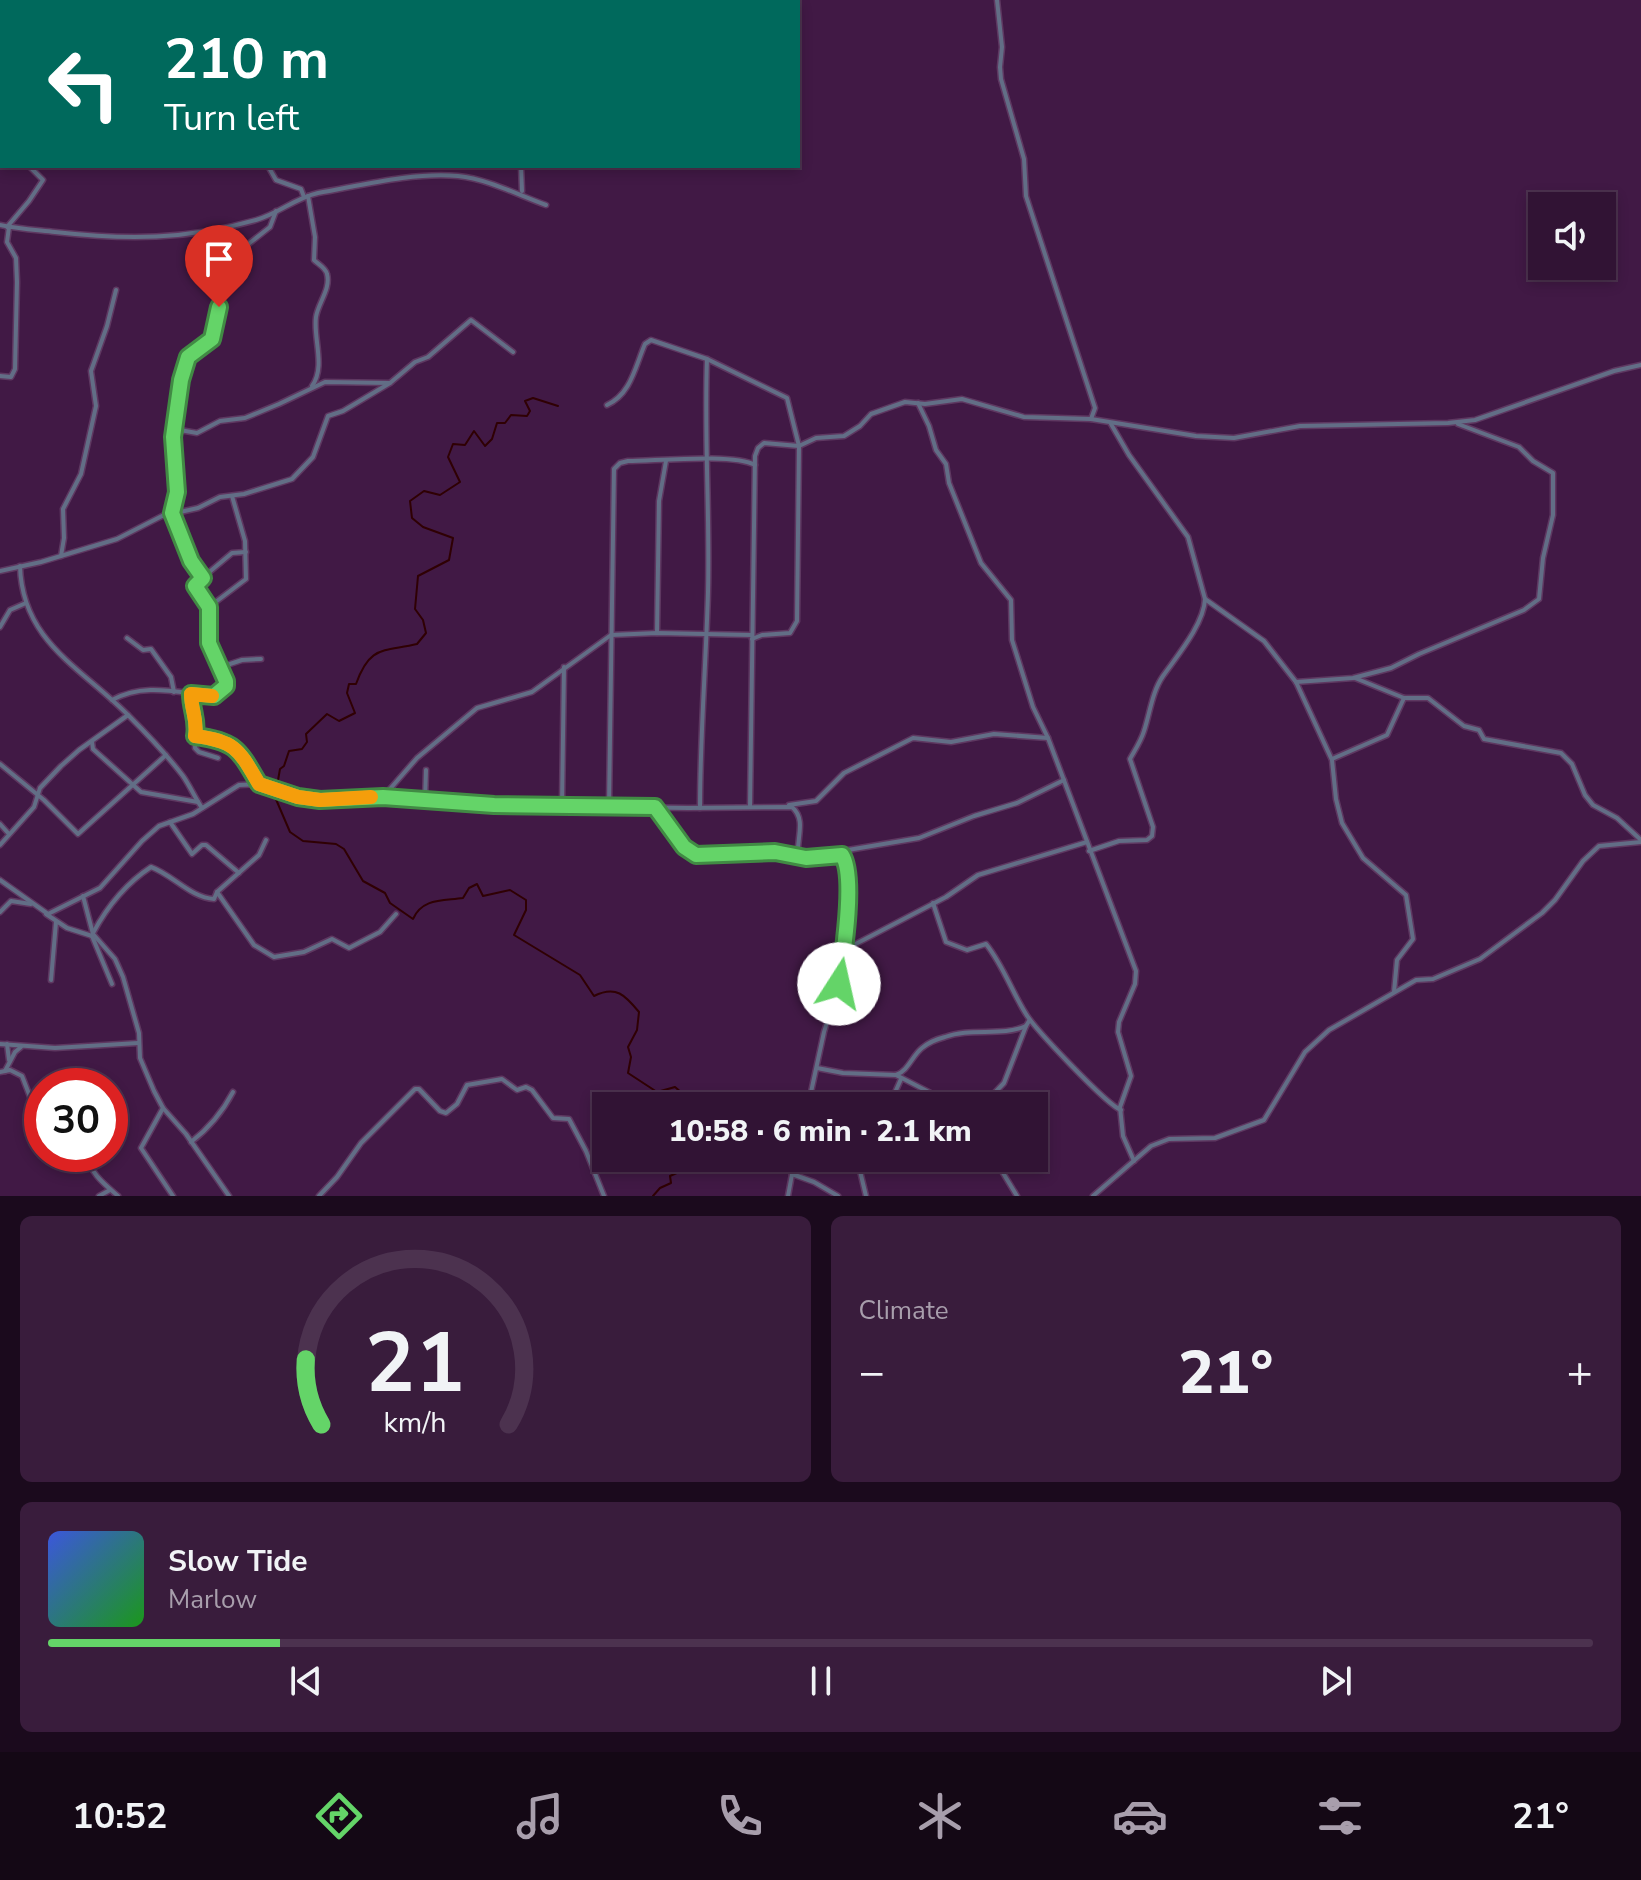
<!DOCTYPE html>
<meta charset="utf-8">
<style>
:root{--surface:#311334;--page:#391c3c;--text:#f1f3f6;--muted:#a89eac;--line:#4c324f;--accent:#64d468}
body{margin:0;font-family:"Nunito Sans",sans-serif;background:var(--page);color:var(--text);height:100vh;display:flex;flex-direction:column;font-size:30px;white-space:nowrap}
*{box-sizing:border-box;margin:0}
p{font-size:26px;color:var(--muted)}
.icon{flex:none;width:44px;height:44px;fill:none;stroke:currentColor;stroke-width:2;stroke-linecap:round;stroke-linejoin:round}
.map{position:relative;height:1196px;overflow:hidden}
.panel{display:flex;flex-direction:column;gap:20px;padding:20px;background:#1b0a1d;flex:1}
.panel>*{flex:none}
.guide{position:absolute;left:0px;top:0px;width:800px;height:168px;box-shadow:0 4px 12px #0003,0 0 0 2px var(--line);background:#00695c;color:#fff;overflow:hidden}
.buttons{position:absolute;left:1528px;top:192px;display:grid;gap:16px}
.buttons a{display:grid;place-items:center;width:88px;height:88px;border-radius:0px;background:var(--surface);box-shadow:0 4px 12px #0003,0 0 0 2px var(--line);font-size:40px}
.speed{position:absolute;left:24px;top:1068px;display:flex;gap:16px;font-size:40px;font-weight:700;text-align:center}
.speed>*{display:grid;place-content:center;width:104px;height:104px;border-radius:50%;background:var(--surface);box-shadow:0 4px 12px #0003,0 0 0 2px var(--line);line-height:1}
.speed .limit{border:12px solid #d22;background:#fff;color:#111}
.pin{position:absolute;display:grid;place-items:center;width:68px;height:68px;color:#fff;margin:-82px -34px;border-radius:50% 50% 50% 0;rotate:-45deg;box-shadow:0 0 8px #0007}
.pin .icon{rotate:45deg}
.me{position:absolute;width:88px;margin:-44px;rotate:10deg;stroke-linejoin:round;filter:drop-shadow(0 0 6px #0008)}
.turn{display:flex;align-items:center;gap:28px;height:168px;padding:0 32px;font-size:36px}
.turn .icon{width:104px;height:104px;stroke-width:2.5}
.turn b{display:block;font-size:56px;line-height:68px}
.big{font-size:60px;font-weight:800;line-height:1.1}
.panel .card{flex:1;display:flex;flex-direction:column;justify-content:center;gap:12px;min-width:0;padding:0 28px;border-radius:12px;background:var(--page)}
.panel .dial{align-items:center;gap:0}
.dial svg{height:208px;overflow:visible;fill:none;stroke:var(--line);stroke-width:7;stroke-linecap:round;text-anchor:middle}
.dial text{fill:var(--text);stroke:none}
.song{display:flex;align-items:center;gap:24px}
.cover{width:96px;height:96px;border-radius:12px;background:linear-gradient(135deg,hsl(230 70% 55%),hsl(120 70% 35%))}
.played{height:8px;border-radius:4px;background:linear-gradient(90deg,var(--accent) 15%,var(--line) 15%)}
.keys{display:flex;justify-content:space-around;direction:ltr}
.heat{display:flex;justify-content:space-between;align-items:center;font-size:44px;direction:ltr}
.panel .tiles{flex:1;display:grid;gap:20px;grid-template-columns:1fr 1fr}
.card:last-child{grid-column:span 2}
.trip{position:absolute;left:592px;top:1092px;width:456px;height:80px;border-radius:0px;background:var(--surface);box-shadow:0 4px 12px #0003,0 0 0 2px var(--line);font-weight:800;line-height:80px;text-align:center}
.tabs{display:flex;height:128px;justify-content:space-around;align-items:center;background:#140815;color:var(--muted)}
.tabs .icon{width:56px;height:56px}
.tabs .on{color:var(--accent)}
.tabs b{font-size:36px;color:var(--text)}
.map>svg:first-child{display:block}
</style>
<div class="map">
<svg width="1641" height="1196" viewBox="0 0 1641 1196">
<rect width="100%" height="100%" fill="#411945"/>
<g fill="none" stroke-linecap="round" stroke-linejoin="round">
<g stroke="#2f0003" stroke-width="2">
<path d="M 558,406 L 533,398 L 525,401 L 530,411 L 527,416 L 511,415 L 505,423 L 497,423 L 492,439 L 485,446 L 474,431 L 465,445 L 453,444 L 448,457 L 460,482 L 440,495 L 424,491 L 410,501 L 412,518 L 423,527 L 453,538 L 449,560 L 418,576 L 415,609 L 423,620 L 426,633 L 417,644 C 383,652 370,645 356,684 L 349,684 L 347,693 L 355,713 L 339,721 L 327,714 L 306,734 L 307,742 L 302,749 L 289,751 L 284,766 L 280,769 L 275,797 L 290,832 L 303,841 L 336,844 L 344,849 L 363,881 L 385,893 L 390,903 L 413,919 C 422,898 443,901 463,898 L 469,888 L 477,884 L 483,896 L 510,890 L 526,900 L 526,910 L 514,935 L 580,975 L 594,996 C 616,985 625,995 639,1012 L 637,1030 L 628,1047 L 631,1057 L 628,1073 L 657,1092 L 675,1087 L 682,1093 L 680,1103 L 676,1106"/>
<path d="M 653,1196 L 660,1188 L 671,1183 L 670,1176 L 679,1172 L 682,1158"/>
</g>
<g stroke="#5e3861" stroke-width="7">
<g id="minor">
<path d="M 103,0 L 108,2"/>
<path d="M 369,0 L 372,2"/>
<path d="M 997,0 L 1002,47 L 1000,67 L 1001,79 L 1024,159 L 1026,196 L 1095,408 L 1091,419"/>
<path d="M 313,2 L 314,0"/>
<path d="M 394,2 L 394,0"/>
<path d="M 638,2 L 638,0"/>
<path d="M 0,103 L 2,103"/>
<path d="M 268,166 L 276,180 L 301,189 L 304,197"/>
<path d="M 521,166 L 522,191"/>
<path d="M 308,196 L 315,237 L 314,260 C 318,264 326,268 327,274 C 331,289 318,303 316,317 C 313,338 326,367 312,386"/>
<path d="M 0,225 C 18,229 37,230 55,232 C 126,240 187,240 256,220 C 278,214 295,198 318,193 C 363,185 413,172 458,176 C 488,179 518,195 546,205"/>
<path d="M 7,227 L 29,201 L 43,180 L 29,166"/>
<path d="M 0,376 L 11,377 L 15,369 L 17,282 L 16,258 L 7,242 L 9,227"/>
<path d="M 918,403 L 929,426 L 936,450 L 946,464 L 949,483 L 981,563 L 1011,600 L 1012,640 L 1033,707 L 1048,738 L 1136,971 L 1135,984 L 1119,1022 L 1118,1032 L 1131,1076 L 1120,1107 L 1123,1136 L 1134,1161"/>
<path d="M 607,405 C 631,394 635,367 645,344 L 651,340 L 707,359 L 787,398 L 799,446 L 797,621 L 790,633 L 762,635 L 752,639"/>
<path d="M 174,429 L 197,433 L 220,421 L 245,418 L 279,404 L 325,382 L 390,383 L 415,362 L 428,357 L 471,320 L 513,352"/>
<path d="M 61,556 L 64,538 L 63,509 L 81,474 L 96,406 L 91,371 L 107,326 L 116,290"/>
<path d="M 20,566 C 22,642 82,668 129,716 C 148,735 167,755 183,776 C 190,786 195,798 202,808"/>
<path d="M 0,571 L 41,562 L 117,539 L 162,516 L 198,508 L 220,497 L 244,494 L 292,479 L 313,457 L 328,416 L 343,411 L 390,383"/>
<path d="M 203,578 L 191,561 L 172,513 L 177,492 L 173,437 L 181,380 L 188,357 L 212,339 L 217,310 L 225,295 L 237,253 L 270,227 L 276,211"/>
<path d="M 1205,599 L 1264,641 L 1296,682 L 1332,760 L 1336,799 L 1342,823 L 1363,858 L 1406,895 L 1413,939 L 1397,960 L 1394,992"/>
<path d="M 209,607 L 195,584 L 232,553 L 246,552"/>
<path d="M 0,627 L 10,610 L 26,603"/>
<path d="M 657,633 L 659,501 L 666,461"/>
<path d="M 127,638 L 143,650 L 151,649 L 171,677 L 174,692"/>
<path d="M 221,667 L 242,660 L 261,659"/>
<path d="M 1355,678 L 1404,698 L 1428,698 L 1464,726 L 1479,730 L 1484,739 L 1561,753 L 1572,764 L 1585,795 L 1593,805 L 1617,818 L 1641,840"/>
<path d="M 1296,682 L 1353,678 L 1391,668 L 1419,654 L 1524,610 L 1539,599 L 1543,558 L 1553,515 L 1553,473 L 1533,461 L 1519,447 L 1458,424"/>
<path d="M 191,694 L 191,709 L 197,723 L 195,748 L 199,752 L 218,758"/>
<path d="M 112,700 C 145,682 178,693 214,696 L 226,686 C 226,673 219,666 214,655 C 207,641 207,622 209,607 L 246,579 L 245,541 L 232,496"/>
<path d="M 195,736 C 236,741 239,750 259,784"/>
<path d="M 92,742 L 93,749 L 141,792 L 198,802"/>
<path d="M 1332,759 L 1387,735 L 1404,698"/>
<path d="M 0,764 L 44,800 L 78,834 L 166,755"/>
<path d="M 383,797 L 417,758 L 477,708 L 532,692 L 611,635 L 657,633 L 752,635"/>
<path d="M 425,801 L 426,770"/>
<path d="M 562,805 L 564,667"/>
<path d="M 609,805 L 614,469 L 620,463 L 628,461 C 655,461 734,453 755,465"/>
<path d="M 789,805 L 816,801 L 844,773 L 913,738 L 951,742 L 994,734 L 1048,738"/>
<path d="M 750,807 L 755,456 L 758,448 L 764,443 L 799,446 L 816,438 L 844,436 L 860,426 L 871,414 L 905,402 L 925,404 L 962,399 L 1024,417 L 1091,419 L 1196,436 L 1234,438 L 1300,426 L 1448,423 L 1475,420 L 1614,371 L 1641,365"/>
<path d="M 656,808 L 691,853 L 703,855 L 775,852 L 798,857"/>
<path d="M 700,808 C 700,736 706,664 708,592 C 710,514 704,437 707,359"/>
<path d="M 170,822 L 192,854 L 202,845 L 206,845 L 239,873"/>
<path d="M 0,824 L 9,834"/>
<path d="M 0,845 L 34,807 L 40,788 L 61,766 L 79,750 L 128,715"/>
<path d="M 1089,851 L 1119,841 L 1147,840 L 1152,836 L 1153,827 L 1130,759 C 1135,750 1141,741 1144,731 C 1150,713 1152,692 1163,676 C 1177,656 1204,624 1205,599 L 1188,537 L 1129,455 L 1111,424"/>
<path d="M 842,855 L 848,850 L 919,838 L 974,816 L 1017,803 L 1064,780"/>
<path d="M 0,880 L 48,914 L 100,888 L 142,841 L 159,826 L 193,814 L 239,785 L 259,784 L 298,797 L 320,800 L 383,797 L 494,805 L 688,808 L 792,807 C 807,820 796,839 798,857 L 842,855 L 846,864 L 846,942 L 839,984 L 824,1032 L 808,1106"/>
<path d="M 217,892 L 254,945 L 274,957 L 304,952 L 332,939 L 349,948 L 380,932 L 396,914"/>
<path d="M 83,896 L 93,934 L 115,959 L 123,977 L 139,1033 L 140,1058 L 154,1091 L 163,1108 L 186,1134 L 229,1196"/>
<path d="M 933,903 L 946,942 L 967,950 L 986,944 C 1003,965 1012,992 1026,1014 C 1035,1029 1107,1105 1121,1110"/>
<path d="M 0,912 L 11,901 L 31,904"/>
<path d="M 46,914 L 67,928 L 92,936"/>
<path d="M 93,933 C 107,907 125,884 151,867 C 173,875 191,898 214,899 L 217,892 L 259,855 L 266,840"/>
<path d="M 92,936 L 112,984"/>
<path d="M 846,949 L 946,897 L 978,875 L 1087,842"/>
<path d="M 51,980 L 56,922"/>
<path d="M 0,1044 L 55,1048 L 138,1043"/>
<path d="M 7,1044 L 9,1060"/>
<path d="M 817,1068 L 843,1073 L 896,1075 C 908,1071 912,1056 922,1048 C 928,1043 937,1039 945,1037 C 971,1027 1001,1037 1026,1026 L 1029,1021"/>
<path d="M 5,1071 L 15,1052 L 21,1047"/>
<path d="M 0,1072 L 10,1070 L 22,1076 L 36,1112 L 42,1117"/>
<path d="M 896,1075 L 956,1106"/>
<path d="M 889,1106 L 901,1079"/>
<path d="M 982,1106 L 1004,1083 L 1026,1026"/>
<path d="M 163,1108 L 141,1148 L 173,1196"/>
<path d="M 191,1142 C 208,1129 223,1111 233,1092"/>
<path d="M 86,1154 C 91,1174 103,1183 118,1196"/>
<path d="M 830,1158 C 840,1165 849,1174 862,1169 L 865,1158"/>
<path d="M 994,1158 L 1017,1196"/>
<path d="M 793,1167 L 801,1167 L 810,1162 L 824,1158"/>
<path d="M 860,1171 L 866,1196"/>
<path d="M 792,1174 L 814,1182 L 838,1196"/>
<path d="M 99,1196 L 110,1190"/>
<path d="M 319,1196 L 337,1177 L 361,1143 L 415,1089 L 419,1089 L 440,1111 L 446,1113 L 457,1104 L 467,1085 L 502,1079 L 517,1090 L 526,1087 L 532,1090 L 553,1118 L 569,1119 L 586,1151 L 604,1196"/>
<path d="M 788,1196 L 795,1158"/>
<path d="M 1093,1196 L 1151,1146 L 1169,1139 L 1215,1138 L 1264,1120 L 1305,1052 L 1329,1030 L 1416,980 L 1433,979 L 1480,959 L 1542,913 L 1555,900 L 1583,861 L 1599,846 L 1641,842"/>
</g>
</g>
<use href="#minor" stroke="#626e86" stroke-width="4"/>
</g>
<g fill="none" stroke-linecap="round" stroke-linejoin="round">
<g stroke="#418a44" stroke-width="20">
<path id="route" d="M 219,307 L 212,339 L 188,357 L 181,380 L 173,437 L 177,492 L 172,513 L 191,561 L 203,578 L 195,586 L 209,607 L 209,643 L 226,681 L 226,686 L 214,696 L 191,694 C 191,710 198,720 195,736 C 236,741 239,750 259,784 L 298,797 L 320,800 L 383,797 L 494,805 L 655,807 L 684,847 L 696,855 L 775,852 L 806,858 L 842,855 C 856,876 843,957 839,984"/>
</g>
<use href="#route" stroke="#64d468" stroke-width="14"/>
<path stroke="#f59e0b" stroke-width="14" d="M 212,696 L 191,694 C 191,710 198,720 195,736 C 236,741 239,750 259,784 L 298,797 L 320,800 L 371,797"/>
</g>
</svg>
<div class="buttons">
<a><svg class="icon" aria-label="sound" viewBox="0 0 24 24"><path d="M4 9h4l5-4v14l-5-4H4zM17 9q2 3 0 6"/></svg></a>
</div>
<div class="speed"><div class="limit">30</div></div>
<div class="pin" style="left:219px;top:307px;background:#d93025"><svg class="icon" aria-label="arrive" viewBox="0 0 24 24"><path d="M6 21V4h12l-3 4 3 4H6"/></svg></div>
<svg class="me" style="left:839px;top:984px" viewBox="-20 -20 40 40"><circle r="19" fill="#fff"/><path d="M0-13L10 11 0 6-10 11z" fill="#64d468"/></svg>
<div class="trip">10:58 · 6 min · 2.1 km</div>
<div class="guide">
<div class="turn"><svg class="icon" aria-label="left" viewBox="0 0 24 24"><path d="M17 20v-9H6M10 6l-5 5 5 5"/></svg><div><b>210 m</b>Turn left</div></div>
</div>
</div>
<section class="panel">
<div class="tiles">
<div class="card dial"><svg viewBox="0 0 100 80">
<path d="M14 69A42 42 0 1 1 86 69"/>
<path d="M14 69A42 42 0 0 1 8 44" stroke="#64d468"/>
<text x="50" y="56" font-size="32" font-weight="700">21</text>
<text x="50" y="72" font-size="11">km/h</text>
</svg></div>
<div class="card"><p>Climate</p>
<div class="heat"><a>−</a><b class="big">21°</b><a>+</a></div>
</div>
<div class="card">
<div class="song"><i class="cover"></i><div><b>Slow Tide</b><p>Marlow</p></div></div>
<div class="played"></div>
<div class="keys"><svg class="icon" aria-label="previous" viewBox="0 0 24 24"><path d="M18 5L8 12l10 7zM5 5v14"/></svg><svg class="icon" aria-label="pause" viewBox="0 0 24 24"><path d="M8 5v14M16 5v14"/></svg><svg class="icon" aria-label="next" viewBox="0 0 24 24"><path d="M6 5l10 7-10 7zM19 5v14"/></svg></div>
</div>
</div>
</section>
<nav class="tabs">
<b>10:52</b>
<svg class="icon on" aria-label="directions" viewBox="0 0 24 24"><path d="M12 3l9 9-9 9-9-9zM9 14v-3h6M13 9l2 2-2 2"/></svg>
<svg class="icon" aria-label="music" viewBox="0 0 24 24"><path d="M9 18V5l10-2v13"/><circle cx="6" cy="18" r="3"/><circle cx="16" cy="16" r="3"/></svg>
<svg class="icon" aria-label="phone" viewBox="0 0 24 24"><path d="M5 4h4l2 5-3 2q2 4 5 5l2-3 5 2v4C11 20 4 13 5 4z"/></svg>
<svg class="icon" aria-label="climate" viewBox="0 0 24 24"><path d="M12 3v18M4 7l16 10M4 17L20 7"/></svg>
<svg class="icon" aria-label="car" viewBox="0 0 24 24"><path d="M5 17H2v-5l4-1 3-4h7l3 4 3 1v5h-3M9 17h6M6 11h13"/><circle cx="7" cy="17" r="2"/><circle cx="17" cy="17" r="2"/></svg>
<svg class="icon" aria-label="filters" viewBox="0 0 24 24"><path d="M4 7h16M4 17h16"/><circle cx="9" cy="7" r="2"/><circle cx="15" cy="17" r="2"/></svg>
<b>21°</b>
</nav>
